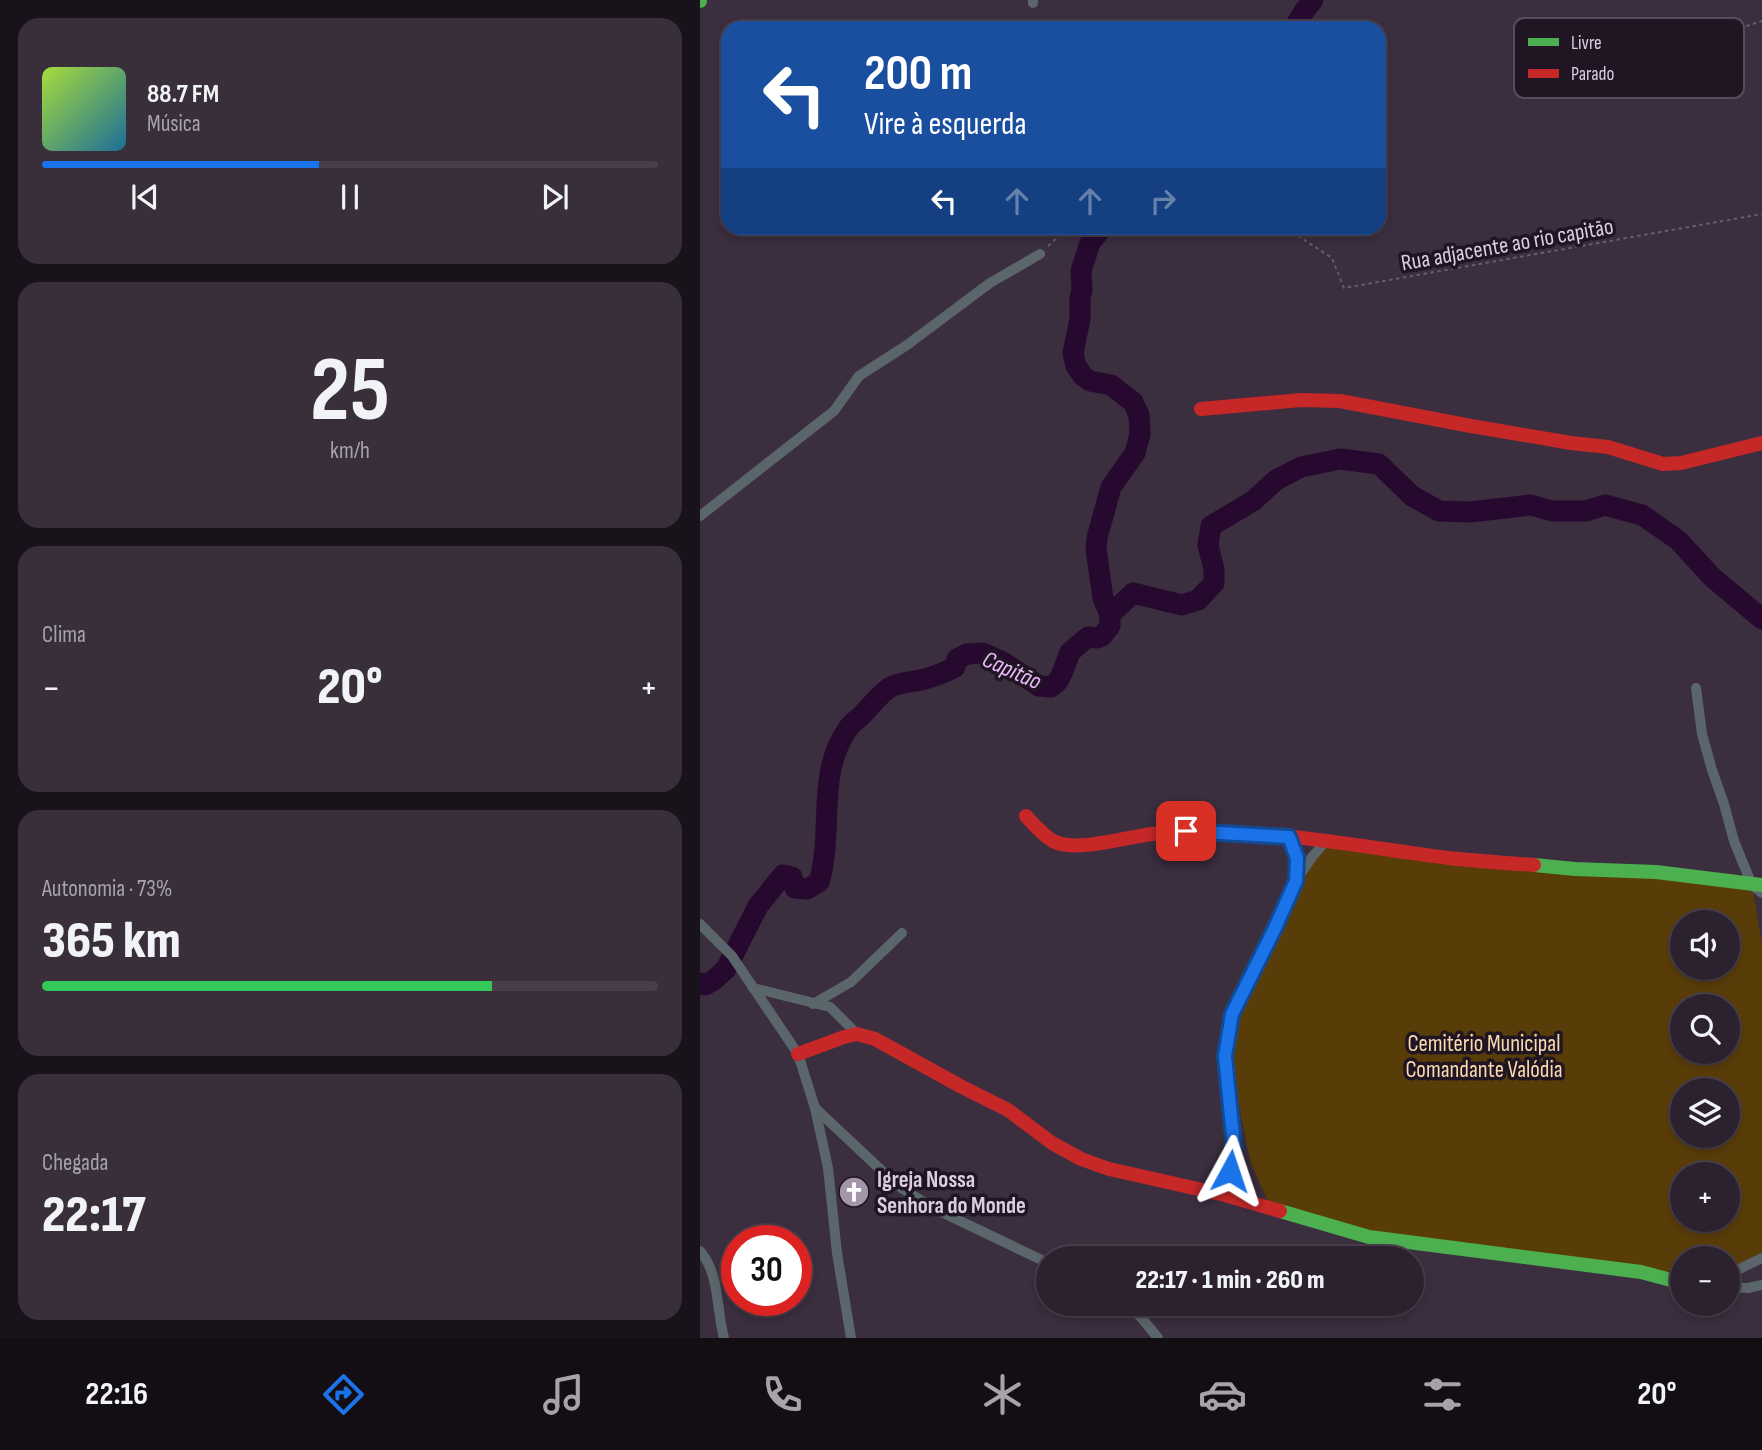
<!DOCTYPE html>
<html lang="pt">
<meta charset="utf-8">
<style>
:root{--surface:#2c222f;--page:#382f3b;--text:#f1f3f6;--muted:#a6a4aa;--line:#483f4b;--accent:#1a73e8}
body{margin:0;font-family:"Sofia Sans Condensed",sans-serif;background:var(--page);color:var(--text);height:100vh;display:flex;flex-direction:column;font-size:26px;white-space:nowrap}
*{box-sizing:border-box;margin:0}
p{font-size:23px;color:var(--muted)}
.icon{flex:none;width:38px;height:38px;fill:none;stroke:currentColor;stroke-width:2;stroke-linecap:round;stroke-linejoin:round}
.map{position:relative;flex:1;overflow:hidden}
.sheet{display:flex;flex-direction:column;gap:18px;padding:18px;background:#18131a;width:700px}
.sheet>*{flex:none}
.hud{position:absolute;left:21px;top:21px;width:665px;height:214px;border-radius:21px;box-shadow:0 4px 10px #0003,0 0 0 2px var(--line);background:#1a4fa0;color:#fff;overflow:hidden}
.fabs{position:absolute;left:970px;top:910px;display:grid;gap:14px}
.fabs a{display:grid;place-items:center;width:70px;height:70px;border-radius:50%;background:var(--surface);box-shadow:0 4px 10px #0003,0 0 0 2px var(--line);font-size:35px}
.speed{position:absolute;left:21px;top:1225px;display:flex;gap:14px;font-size:35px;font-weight:700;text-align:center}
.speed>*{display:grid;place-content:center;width:91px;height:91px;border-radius:50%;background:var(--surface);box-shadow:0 4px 10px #0003,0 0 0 2px var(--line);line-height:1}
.speed .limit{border:10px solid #d22;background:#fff;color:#111}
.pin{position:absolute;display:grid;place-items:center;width:60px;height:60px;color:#fff;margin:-30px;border-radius:14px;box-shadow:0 4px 10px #0006}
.me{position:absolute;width:77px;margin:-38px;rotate:5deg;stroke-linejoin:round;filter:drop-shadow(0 0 5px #0008)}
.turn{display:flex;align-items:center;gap:24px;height:147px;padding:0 28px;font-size:32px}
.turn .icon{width:91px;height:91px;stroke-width:2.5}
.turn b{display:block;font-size:49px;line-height:60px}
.lanes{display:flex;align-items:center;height:66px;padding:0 28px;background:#0003;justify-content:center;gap:35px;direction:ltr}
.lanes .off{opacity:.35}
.big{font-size:52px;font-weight:800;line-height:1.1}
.sheet .widget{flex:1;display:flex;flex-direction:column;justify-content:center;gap:10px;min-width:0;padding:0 24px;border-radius:21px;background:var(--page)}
.sheet .dial{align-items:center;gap:0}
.dial b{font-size:91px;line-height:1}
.song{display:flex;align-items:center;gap:21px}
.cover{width:84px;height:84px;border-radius:10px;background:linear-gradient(135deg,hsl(80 70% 55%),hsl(200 70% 35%))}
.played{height:7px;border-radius:4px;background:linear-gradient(90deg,var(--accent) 45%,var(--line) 45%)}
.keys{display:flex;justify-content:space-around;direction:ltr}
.heat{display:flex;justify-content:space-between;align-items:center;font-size:38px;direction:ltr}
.charge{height:10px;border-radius:5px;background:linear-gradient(90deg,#34c759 73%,var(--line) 0)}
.trip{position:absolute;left:336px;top:1246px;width:388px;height:70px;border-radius:35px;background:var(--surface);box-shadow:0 4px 10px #0003,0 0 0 2px var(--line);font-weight:800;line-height:70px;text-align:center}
.menu{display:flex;height:112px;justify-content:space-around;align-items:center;background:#120e13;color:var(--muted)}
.menu .icon{width:49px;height:49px}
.menu .selected{color:var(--accent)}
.menu b{font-size:32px;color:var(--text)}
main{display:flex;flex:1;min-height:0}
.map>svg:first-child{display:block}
</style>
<main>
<section class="sheet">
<div class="widget">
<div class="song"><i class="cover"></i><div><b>88.7 FM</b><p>Música</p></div></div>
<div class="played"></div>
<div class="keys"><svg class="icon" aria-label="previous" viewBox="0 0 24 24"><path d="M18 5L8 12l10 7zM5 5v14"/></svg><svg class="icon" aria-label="pause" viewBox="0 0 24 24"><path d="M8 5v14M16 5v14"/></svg><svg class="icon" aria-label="next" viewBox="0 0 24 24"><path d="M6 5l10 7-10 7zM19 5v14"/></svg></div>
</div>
<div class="widget dial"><b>25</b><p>km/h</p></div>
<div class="widget"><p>Clima</p>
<div class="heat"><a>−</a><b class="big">20°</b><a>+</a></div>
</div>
<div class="widget"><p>Autonomia · 73%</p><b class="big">365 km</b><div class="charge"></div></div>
<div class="widget"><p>Chegada</p><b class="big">22:17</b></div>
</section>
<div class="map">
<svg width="1062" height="1338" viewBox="0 0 1062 1338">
<rect width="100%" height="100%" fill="#3b2e3f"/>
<path fill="#593d09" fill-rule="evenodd" d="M 627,840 L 1052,885 L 1062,945 L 1062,1258 L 1027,1275 L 1027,1258 L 982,1258 L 982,1283 L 669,1237 L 572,1210 L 551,1164 L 537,1096 L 525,1056 L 532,1014 L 596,881 ZM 982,922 L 1027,922 L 1027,968 L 982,968 ZM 982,1006 L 1027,1006 L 1027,1052 L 982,1052 ZM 982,1090 L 1027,1090 L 1027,1136 L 982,1136 ZM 982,1174 L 1027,1174 L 1027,1220 L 982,1220 Z"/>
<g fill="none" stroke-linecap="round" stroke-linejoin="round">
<g stroke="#270930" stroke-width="21">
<path d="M 594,28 L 605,10 L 613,0"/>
<path d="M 410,615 L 433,593 L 482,605 L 498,600 L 514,583 L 514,569 L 508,545 L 511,526 L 553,501 L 576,480 L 601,467 L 640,459 L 679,464 L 712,496 L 739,511 L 770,512 L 831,505 L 852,511 L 886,511 L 905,505 L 942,515 L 978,540 L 1012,577 L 1062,619"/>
<path d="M 0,983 L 5,985 L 14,980 L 26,969 L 58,906 L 83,875 L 92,877 L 95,888 L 107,889 L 119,882 C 134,832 116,776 147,730 C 150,724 157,720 162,715 C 171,706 179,695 189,688 C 199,682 214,682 225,679 C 235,676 246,672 255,667 L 257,659 L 267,654 L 283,653 L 303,662 L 339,686 L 351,687 L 358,681 L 363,671 L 370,652 L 388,637 L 397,638 L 402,636 L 410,626 L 410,615 L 403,598 L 396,549 L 397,538 L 411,487 L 435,453 L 440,434 L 439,415 L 433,402 L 411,385 L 390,381 L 383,376 L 376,366 L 373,353 L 380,319 L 380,298 L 382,290 L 381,271 L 390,243 L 402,228"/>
</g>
<g stroke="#5e6369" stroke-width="2" stroke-dasharray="3.5 3.5" stroke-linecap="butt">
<path d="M 820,60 L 864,51 L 888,55 L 928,53 L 988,45 L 1062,21"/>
<path d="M 586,228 L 632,258 L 644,288 L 1062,214"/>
<path d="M 348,246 L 368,228"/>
</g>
<g stroke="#5b666c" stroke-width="10">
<path d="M 333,0 L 333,3"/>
<path d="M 0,516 L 134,411 L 159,376 L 207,345 L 290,283 L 340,254"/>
<path d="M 996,688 L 1002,734 L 1012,770 L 1024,804 L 1034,841 L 1052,885 L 1062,893"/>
<path d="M 596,881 L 612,857 L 627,840"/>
<path d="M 0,924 L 32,956 L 98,1054 L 115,1108 L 128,1168 L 137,1253 L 151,1338"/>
<path d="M 53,988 L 130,1007 L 157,1034"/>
<path d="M 113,1004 L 151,982 L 202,933"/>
<path d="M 115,1108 L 197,1185 L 231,1207 L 348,1263"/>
<path d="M 525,1195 L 534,1147 L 525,1056 L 532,1014 L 574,930 L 596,881 L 597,858 L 589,837"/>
<path d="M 0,1251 C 20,1274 16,1309 24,1338"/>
<path d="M 1027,1275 L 1062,1258"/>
<path d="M 1027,1287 L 1048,1288 L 1062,1285"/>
<path d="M 423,1304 L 440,1316 L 458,1338"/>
</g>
<g stroke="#4caf50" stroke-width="14">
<path d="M 0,0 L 0,1"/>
<path d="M 834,865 L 875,869 L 956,872 L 1062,885"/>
<path d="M 580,1211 L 669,1237 L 941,1272 L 982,1283"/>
</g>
<g stroke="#c62828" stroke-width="14">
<path d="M 501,409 L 601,400 L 640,401 L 771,426 L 871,443 L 908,447 L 963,464 L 981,463 L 1062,443"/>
<path d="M 326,816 C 334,825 343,835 353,841 C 375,853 427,837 452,834 C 552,824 651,846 749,858 C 777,861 805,863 834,865"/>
<path d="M 98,1054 L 144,1037 L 157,1034 L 175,1039 L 262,1087 L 308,1110 L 352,1143 L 381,1159 L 409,1169 L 525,1195 L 580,1211"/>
</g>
</g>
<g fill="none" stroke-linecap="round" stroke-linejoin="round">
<g stroke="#114b97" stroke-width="18">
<path id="route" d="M 486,831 L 589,837 L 597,858 L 596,881 L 574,930 L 532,1014 L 525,1056 L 534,1147 L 530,1171"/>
</g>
<use href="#route" stroke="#1a73e8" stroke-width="12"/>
</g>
<defs>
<g id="church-disc" transform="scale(1.575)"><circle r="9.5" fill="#a495a8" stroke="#201523"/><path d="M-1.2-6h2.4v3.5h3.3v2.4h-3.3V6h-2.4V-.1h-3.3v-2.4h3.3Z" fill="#fff"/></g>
</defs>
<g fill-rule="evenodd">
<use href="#church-disc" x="154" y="1192"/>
</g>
<g text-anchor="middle" stroke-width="7" stroke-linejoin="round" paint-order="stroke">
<g font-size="23" fill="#dccde1" stroke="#201523">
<text transform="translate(807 244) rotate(-10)" y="8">Rua adjacente ao rio capitão</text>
</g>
<g font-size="23" fill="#f9dbae" stroke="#201523">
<text x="784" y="1051">Cemitério Municipal<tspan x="784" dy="26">Comandante Valódia</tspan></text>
</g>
<g font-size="23" font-weight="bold" fill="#dccde1" stroke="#201523" text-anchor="start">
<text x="177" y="1187">Igreja Nossa<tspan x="177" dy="26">Senhora do Monde</tspan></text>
</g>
<g font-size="24" font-style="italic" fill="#eabafa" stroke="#201523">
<text transform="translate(312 670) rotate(24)" y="8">Capitão</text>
</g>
</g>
<rect x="814" y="18" width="230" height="80" rx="10" fill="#201523" stroke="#584c5c" stroke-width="2"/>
<rect x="828" y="38" width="31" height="8" fill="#4caf50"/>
<rect x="828" y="69" width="31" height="9" fill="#c62828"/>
<g font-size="19" fill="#dccde1">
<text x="871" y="49">Livre</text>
<text x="871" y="80">Parado</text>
</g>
</svg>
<div class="fabs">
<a><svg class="icon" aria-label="sound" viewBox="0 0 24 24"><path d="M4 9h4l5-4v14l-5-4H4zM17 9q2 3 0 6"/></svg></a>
<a><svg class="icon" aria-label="search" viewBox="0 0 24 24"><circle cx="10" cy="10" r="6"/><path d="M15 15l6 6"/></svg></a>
<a><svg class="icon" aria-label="layers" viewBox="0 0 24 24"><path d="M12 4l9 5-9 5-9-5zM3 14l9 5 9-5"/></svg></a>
<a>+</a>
<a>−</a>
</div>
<div class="speed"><div class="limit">30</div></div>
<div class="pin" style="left:486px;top:831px;background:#d93025"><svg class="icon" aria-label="arrive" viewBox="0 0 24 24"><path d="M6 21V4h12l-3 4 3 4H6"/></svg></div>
<svg class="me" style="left:530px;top:1171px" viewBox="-20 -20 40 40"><path d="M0-17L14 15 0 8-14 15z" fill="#1a73e8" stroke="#fff" stroke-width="4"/></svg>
<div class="trip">22:17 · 1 min · 260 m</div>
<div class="hud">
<div class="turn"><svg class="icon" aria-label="left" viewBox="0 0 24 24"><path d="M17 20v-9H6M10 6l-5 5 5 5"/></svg><div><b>200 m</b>Vire à esquerda</div></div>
<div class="lanes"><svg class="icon" aria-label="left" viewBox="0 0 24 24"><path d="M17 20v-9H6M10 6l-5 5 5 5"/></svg><svg class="icon off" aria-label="ahead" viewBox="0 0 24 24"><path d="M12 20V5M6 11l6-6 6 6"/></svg><svg class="icon off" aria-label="ahead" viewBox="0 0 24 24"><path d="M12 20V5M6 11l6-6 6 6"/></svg><svg class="icon off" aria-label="right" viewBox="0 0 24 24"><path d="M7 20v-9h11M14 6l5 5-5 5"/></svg></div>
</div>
</div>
</main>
<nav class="menu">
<b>22:16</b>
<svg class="icon selected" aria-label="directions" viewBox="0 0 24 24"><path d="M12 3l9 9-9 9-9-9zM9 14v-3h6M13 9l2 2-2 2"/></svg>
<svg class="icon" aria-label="music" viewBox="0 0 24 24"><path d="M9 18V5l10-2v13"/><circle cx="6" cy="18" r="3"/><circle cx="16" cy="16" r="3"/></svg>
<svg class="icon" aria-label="phone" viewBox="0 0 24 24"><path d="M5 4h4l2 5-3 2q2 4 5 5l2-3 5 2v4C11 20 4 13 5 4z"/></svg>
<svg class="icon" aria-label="climate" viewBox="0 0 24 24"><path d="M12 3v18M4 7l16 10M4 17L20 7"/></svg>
<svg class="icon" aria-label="car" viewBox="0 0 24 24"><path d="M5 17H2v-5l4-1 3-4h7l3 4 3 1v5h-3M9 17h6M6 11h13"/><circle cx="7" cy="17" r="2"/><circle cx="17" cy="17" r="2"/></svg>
<svg class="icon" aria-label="filters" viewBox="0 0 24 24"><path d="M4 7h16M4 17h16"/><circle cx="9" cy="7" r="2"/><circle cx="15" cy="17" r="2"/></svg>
<b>20°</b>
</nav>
